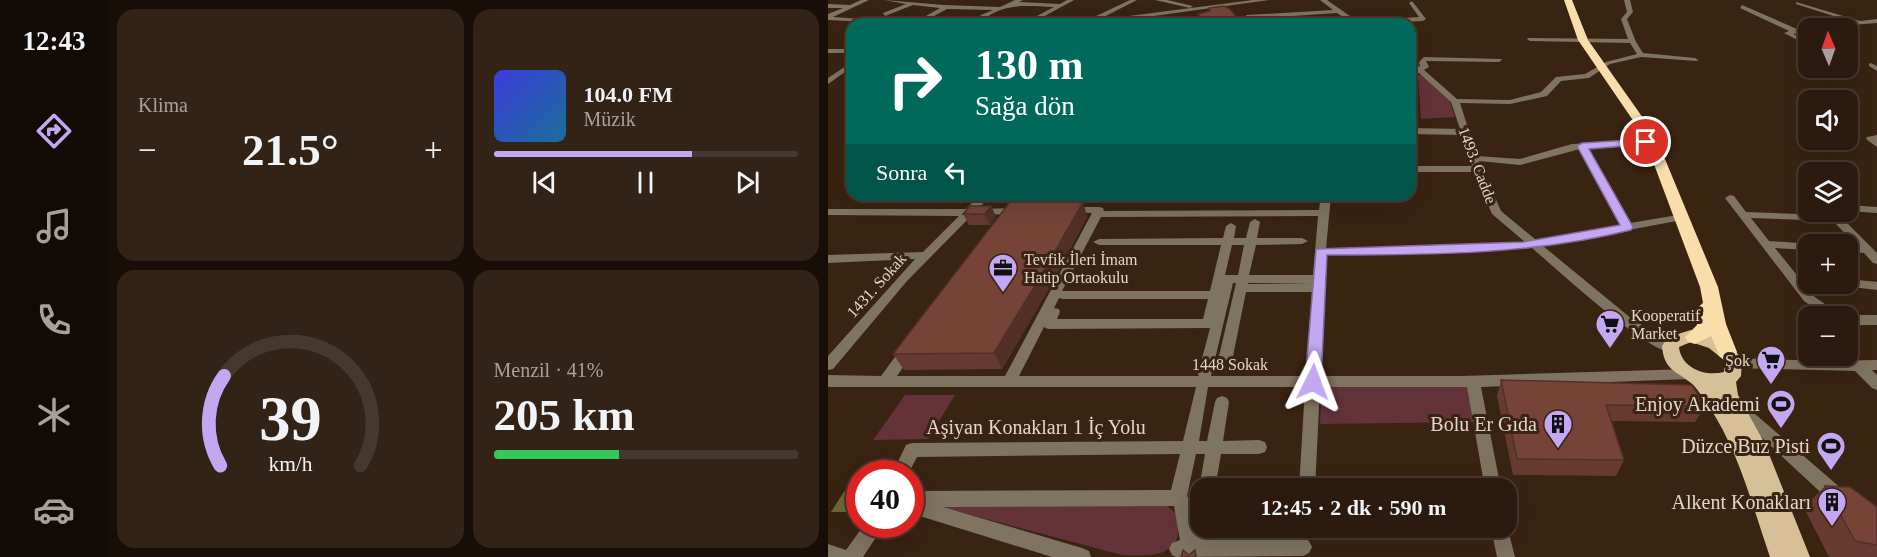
<!DOCTYPE html>
<html lang="tr">
<meta charset="utf-8">
<style>
:root{--surface:#2b1a0d;--page:#332316;--text:#f1f3f6;--muted:#a6a19d;--line:#47382e;--accent:#c3a7f2}
body{margin:0;font-family:"Times New Roman",serif;background:var(--page);color:var(--text);height:100vh;display:flex;flex-direction:column;font-size:22px;white-space:nowrap}
*{box-sizing:border-box;margin:0}
p{font-size:20px;color:var(--muted)}
.icon{flex:none;width:33px;height:33px;fill:none;stroke:currentColor;stroke-width:2;stroke-linecap:round;stroke-linejoin:round}
.map{position:relative;flex:1;overflow:hidden}
.drawer{display:flex;flex-direction:column;gap:9px;padding:9px;background:#180e07;width:720px}
.drawer>*{flex:none}
.hud{position:absolute;left:18px;top:18px;width:570px;height:183px;border-radius:18px;box-shadow:0 6px 24px #0002,0 0 0 2px var(--line);background:#00695c;color:#fff;overflow:hidden}
.needle{width:39px;rotate:358deg}
.controls{position:absolute;left:970px;top:18px;display:grid;gap:12px}
.controls a{display:grid;place-items:center;width:60px;height:60px;border-radius:12px;background:var(--surface);box-shadow:0 6px 24px #0002,0 0 0 2px var(--line);font-size:30px}
.speed{position:absolute;left:18px;top:460px;display:flex;gap:12px;font-size:30px;font-weight:700;text-align:center}
.speed>*{display:grid;place-content:center;width:78px;height:78px;border-radius:50%;background:var(--surface);box-shadow:0 6px 24px #0002,0 0 0 2px var(--line);line-height:1}
.speed .limit{border:9px solid #d22;background:#fff;color:#111}
.pin{position:absolute;display:grid;place-items:center;width:51px;height:51px;color:#fff;margin:-26px;border:3px solid #fff;border-radius:50%;box-shadow:0 2px 6px #0007}
.me{position:absolute;width:66px;margin:-33px;rotate:3deg;stroke-linejoin:round;filter:drop-shadow(0 0 4px #0008)}
.turn{display:flex;align-items:center;gap:21px;height:126px;padding:0 30px;font-size:27px}
.turn .icon{width:78px;height:78px;stroke-width:2.5}
.turn b{display:block;font-size:42px;line-height:51px}
.then{display:flex;align-items:center;height:57px;padding:0 30px;background:#0003;gap:12px;font-size:22px}
.big{font-size:45px;font-weight:600;line-height:1.1}
.drawer .card{flex:1;display:flex;flex-direction:column;justify-content:center;gap:9px;min-width:0;padding:0 21px;border-radius:18px;background:var(--page)}
.drawer .dial{align-items:center;gap:0}
.dial svg{height:156px;overflow:visible;fill:none;stroke:var(--line);stroke-width:7;stroke-linecap:round;text-anchor:middle}
.dial text{fill:var(--text);stroke:none}
.song{display:flex;align-items:center;gap:18px}
.cover{width:72px;height:72px;border-radius:9px;background:linear-gradient(135deg,hsl(240 70% 55%),hsl(200 70% 35%))}
.played{height:6px;border-radius:3px;background:linear-gradient(90deg,var(--accent) 65%,var(--line) 65%)}
.keys{display:flex;justify-content:space-around;direction:ltr}
.heat{display:flex;justify-content:space-between;align-items:center;font-size:33px;direction:ltr}
.charge{height:9px;border-radius:4px;background:linear-gradient(90deg,#34c759 41%,var(--line) 0)}
.drawer .tiles{flex:1;display:grid;gap:9px;grid-template-columns:repeat(2,1fr)}
.trip{position:absolute;left:362px;top:478px;width:327px;height:60px;border-radius:18px;background:var(--surface);box-shadow:0 6px 24px #0002,0 0 0 2px var(--line);font-weight:600;line-height:60px;text-align:center}
main{display:flex;flex:1;min-height:0}
.tabs{display:flex;flex-direction:column;width:108px;justify-content:space-around;align-items:center;background:#110a05;color:var(--muted)}
.tabs .icon{width:42px;height:42px}
.tabs .on{color:var(--accent)}
.tabs b{font-size:27px;color:var(--text)}
.map>svg:first-child{display:block}
</style>
<main>
<nav class="tabs">
<b>12:43</b>
<svg class="icon on" aria-label="directions" viewBox="0 0 24 24"><path d="M12 3l9 9-9 9-9-9zM9 14v-3h6M13 9l2 2-2 2"/></svg>
<svg class="icon" aria-label="music" viewBox="0 0 24 24"><path d="M9 18V5l10-2v13"/><circle cx="6" cy="18" r="3"/><circle cx="16" cy="16" r="3"/></svg>
<svg class="icon" aria-label="phone" viewBox="0 0 24 24"><path d="M5 4h4l2 5-3 2q2 4 5 5l2-3 5 2v4C11 20 4 13 5 4z"/></svg>
<svg class="icon" aria-label="climate" viewBox="0 0 24 24"><path d="M12 3v18M4 7l16 10M4 17L20 7"/></svg>
<svg class="icon" aria-label="car" viewBox="0 0 24 24"><path d="M5 17H2v-5l4-1 3-4h7l3 4 3 1v5h-3M9 17h6M6 11h13"/><circle cx="7" cy="17" r="2"/><circle cx="17" cy="17" r="2"/></svg>
</nav>
<section class="drawer">
<div class="tiles">
<div class="card"><p>Klima</p>
<div class="heat"><a>−</a><b class="big">21.5°</b><a>+</a></div>
</div>
<div class="card">
<div class="song"><i class="cover"></i><div><b>104.0 FM</b><p>Müzik</p></div></div>
<div class="played"></div>
<div class="keys"><svg class="icon" aria-label="previous" viewBox="0 0 24 24"><path d="M18 5L8 12l10 7zM5 5v14"/></svg><svg class="icon" aria-label="pause" viewBox="0 0 24 24"><path d="M8 5v14M16 5v14"/></svg><svg class="icon" aria-label="next" viewBox="0 0 24 24"><path d="M6 5l10 7-10 7zM19 5v14"/></svg></div>
</div>
<div class="card dial"><svg viewBox="0 0 100 80">
<path d="M14 69A42 42 0 1 1 86 69"/>
<path d="M14 69A42 42 0 0 1 16 23" stroke="#c3a7f2"/>
<text x="50" y="56" font-size="32" font-weight="700">39</text>
<text x="50" y="72" font-size="11">km/h</text>
</svg></div>
<div class="card"><p>Menzil · 41%</p><b class="big">205 km</b><div class="charge"></div></div>
</div>
</section>
<div class="map">
<svg width="1049" height="557" viewBox="0 0 1049 557">
<rect width="100%" height="100%" fill="#392311"/>
<g fill="#64333a">
<path d="M 590,75 L 594,75 L 620,96 L 627,117 L 593,119 Z"/>
<path d="M 494,387 L 639,387 L 646,422 L 492,424 Z"/>
<path d="M 77,395 L 127,395 L 100,439 L 45,440 Z"/>
<path d="M 98,503 L 337,504 L 351,516 C 355,556 327,557 294,555 Z"/>
</g>
<path fill="#6d6a37" d="M 23,481 L 31,481 L 31,495 L 21,512 L 3,512 Z"/>
<g fill="none" stroke-linecap="round" stroke-linejoin="round">
<g fill="#7f7460" fill-rule="evenodd">
<path d="M 33,0 L 41,0 L 5,17 L 75,22 L 78,24 L 0,20 L 0,14 L 15,8 L 0,8 L 0,4 L 22,5 Z"/>
<path d="M 56,0 L 116,5 L 172,7 L 187,0 L 195,0 L 191,2 L 232,4 L 239,0 L 246,0 L 202,24 L 194,24 L 226,7 C 196,6 174,2 150,24 L 143,24 L 153,15 L 165,10 L 119,9 L 91,24 L 84,24 L 112,8 L 85,5 L 57,16 L 55,13 L 78,4 Z"/>
<path d="M 302,0 L 309,0 L 270,20 L 425,0 L 441,0 L 268,24 L 251,24 L 267,21 L 266,17 Z"/>
<path d="M 327,0 L 339,0 L 365,6 L 362,8 Z"/>
<path d="M 492,0 L 499,0 L 529,21 L 591,17 L 581,3 L 584,1 L 598,19 L 595,21 L 525,24 L 509,13 L 419,19 L 416,17 L 419,15 L 505,10 Z"/>
<path d="M 796,0 L 802,0 L 805,12 L 799,19 L 808,42 L 815,53 L 867,58 L 870,60 L 869,61 L 813,57 L 782,64 L 761,78 L 733,81 L 719,96 L 682,104 L 632,103 L 649,156 L 692,159 L 744,144 L 821,140 L 822,142 L 818,145 L 761,149 L 802,223 L 850,215 L 855,218 L 854,220 L 715,246 L 804,319 L 846,344 L 848,348 L 846,352 C 825,358 724,265 704,248 L 569,255 L 498,255 L 492,376 L 633,376 L 861,369 L 866,370 L 868,374 L 866,378 L 861,379 L 653,387 L 673,489 L 657,489 L 639,387 L 492,387 L 487,489 L 471,489 L 477,387 L 380,387 L 371,441 L 379,441 L 387,402 L 389,398 L 394,396 L 399,398 L 401,402 L 395,441 L 431,440 L 437,442 L 439,447 L 437,452 L 431,454 L 393,454 L 387,489 L 372,489 L 372,492 L 371,489 L 377,454 L 368,454 L 359,496 L 365,506 L 367,526 L 372,526 L 372,528 L 483,528 L 485,532 L 482,538 L 479,540 L 481,541 L 484,547 L 481,553 L 475,556 L 348,557 L 344,555 L 341,549 L 344,543 L 352,540 L 346,506 L 115,507 L 254,548 L 261,551 L 263,557 L 224,557 L 82,513 L 82,491 L 343,490 L 352,454 L 89,457 L 80,474 L 64,474 L 78,445 L 84,443 L 355,441 L 368,387 L 0,387 L 0,375 L 53,376 L 75,346 L 85,346 L 87,350 L 69,376 L 177,376 L 264,213 L 237,212 L 236,210 L 237,208 L 241,207 L 271,207 L 275,208 L 276,211 L 491,210 L 493,195 L 503,195 L 498,249 L 569,249 L 697,242 L 664,214 L 646,172 L 582,172 L 582,166 L 644,166 L 633,135 L 582,134 L 582,128 L 632,129 L 623,102 L 591,73 L 585,74 L 587,70 L 582,66 L 582,61 L 592,67 L 591,62 L 596,57 L 673,59 L 674,60 L 671,62 L 598,61 L 601,67 L 596,70 L 629,99 L 682,100 L 713,92 L 728,77 L 757,74 L 778,62 L 809,54 L 802,43 L 702,41 L 699,39 L 700,38 L 800,39 L 793,19 L 799,12 ZM 752,149 L 793,225 L 708,240 L 673,211 L 651,161 L 692,165 ZM 490,216 L 485,275 L 421,275 L 428,245 L 474,244 L 480,241 L 474,238 L 429,238 L 432,222 L 427,219 L 422,222 L 418,238 L 406,238 L 408,226 L 403,223 L 398,226 L 395,238 L 271,239 L 265,242 L 271,245 L 393,245 L 382,291 L 234,291 L 273,217 ZM 404,245 L 416,245 L 410,275 L 397,275 ZM 405,283 L 408,283 L 391,356 L 393,360 L 403,360 L 405,356 L 418,292 L 484,292 L 478,376 L 383,376 ZM 420,283 L 484,283 L 420,284 ZM 231,298 L 235,299 L 380,299 L 375,319 L 229,319 L 232,312 L 231,309 L 226,308 ZM 216,327 L 220,329 L 382,328 L 370,374 L 371,376 L 191,376 Z"/>
<path d="M 968,2 L 1032,21 L 1049,19 L 1049,23 L 984,28 L 987,26 L 1024,22 L 968,4 Z"/>
<path d="M 914,5 L 969,29 L 983,28 L 981,31 L 965,34 L 981,41 L 981,46 L 956,33 L 961,31 L 912,8 Z"/>
<path d="M 462,22 L 472,24 L 459,24 Z"/>
<rect x="0" y="49" width="24" height="4"/>
<path d="M 24,62 L 24,67 L 0,84 L 0,78 Z"/>
<path d="M 1043,63 L 1049,66 L 1049,71 L 1041,66 L 1041,64 Z"/>
<path d="M 1049,135 L 1049,147 L 1038,139 L 1039,137 Z"/>
<path d="M 152,195 L 163,195 L 150,209 L 191,208 L 196,211 L 191,214 L 144,215 L 79,281 L 5,369 L 0,370 L 0,356 L 87,259 L 0,263 L 0,255 L 95,252 L 131,216 L 0,215 L 0,209 L 138,209 Z"/>
<path d="M 902,195 L 906,196 L 918,212 L 999,215 L 1000,212 L 1008,212 L 1049,253 L 1049,264 L 1045,263 L 1036,253 L 1020,252 L 1020,246 L 1029,246 L 1005,221 L 923,218 L 941,241 L 985,244 L 981,244 L 981,250 L 947,248 L 968,274 L 981,275 L 981,283 L 974,282 L 984,295 L 1010,313 L 1011,316 L 997,316 L 976,301 L 897,198 Z"/>
<path d="M 1020,205 L 1049,207 L 1049,213 L 1020,211 Z"/>
<path d="M 1020,279 L 1049,282 L 1049,290 L 1016,286 L 1014,284 L 1020,284 Z"/>
<path d="M 1020,315 L 1049,315 L 1049,325 L 1020,325 L 1020,316 L 1017,316 Z"/>
<path d="M 907,358 L 997,361 L 1049,360 L 1049,370 L 1044,370 L 1049,375 L 1049,390 L 1044,388 L 1027,371 L 907,368 L 902,367 L 900,363 L 902,359 Z"/>
<path d="M 911,406 L 926,413 L 1015,490 L 1018,496 L 1015,502 L 1009,504 L 1003,502 L 916,421 L 906,416 L 903,412 L 906,408 Z"/>
<path d="M 678,522 L 687,557 L 669,557 L 663,528 L 678,528 Z"/>
<path d="M 36,525 L 56,525 L 35,557 L 0,557 L 0,544 L 18,550 Z"/>
</g>
<path fill="#d7c097" fill-rule="evenodd" d="M 863,330 C 884,334 903,341 914,360 L 913,376 L 908,382 L 910,395 L 937,444 L 982,557 L 942,557 C 924,505 911,451 880,405 C 875,398 869,388 863,383 C 847,370 836,370 834,346 L 840,337 ZM 863,342 L 881,348 L 897,361 L 896,372 C 877,377 853,368 851,347 Z"/>
<path fill="#f9deac" fill-rule="evenodd" d="M 736,0 L 744,0 L 760,40 L 827,135 L 890,287 L 898,324 L 909,352 L 906,357 L 899,360 L 892,357 L 883,336 L 867,344 L 860,342 L 857,337 L 869,325 L 868,309 L 875,303 L 872,287 L 815,135 L 750,40 Z"/>
</g>
<g fill="#653a2f">
<path d="M 370,14 L 410,24 L 373,24 L 371,22 Z"/>
<path d="M 255,202 L 259,217 L 224,283 L 174,369 L 76,370 L 65,354 Z"/>
<path d="M 163,206 L 168,217 L 162,225 L 141,225 L 135,214 Z"/>
<path d="M 673,380 L 877,406 L 867,422 L 783,421 L 796,460 L 788,476 L 685,475 L 669,396 Z"/>
<path d="M 997,486 L 1049,507 L 1049,557 L 1001,557 L 976,508 Z"/>
</g>
<g fill="#523026">
<path d="M 410,19 L 410,24 L 376,24 L 376,22 Z"/>
<path d="M 255,202 L 259,217 L 224,283 L 174,369 L 166,353 Z"/>
<path d="M 163,206 L 168,217 L 162,225 L 157,214 Z"/>
</g>
<g fill="#754437" stroke="#523026" stroke-width="1.5">
<path d="M 396,6 L 402,9 L 410,19 L 376,22 L 370,14 L 382,11 L 381,8 Z"/>
<path d="M 182,202 L 255,202 L 218,267 L 166,353 L 65,354 Z"/>
<path d="M 142,206 L 163,206 L 157,214 L 135,214 Z"/>
<path d="M 673,380 L 864,385 L 877,406 L 778,405 L 796,460 L 689,459 Z"/>
<path d="M 997,486 L 1022,487 L 1049,507 L 1049,545 L 1027,541 Z"/>
<path d="M 355,550 L 361,555 L 367,550 L 368,557 L 353,557 Z"/>
</g>
<path fill="#c3a7f2" stroke="#7f6d9d" stroke-width="1.5" d="M 818,139 L 822,140 L 822,144 L 761,149 L 805,227 L 803,230 C 704,255 601,255 499,255 L 493,382 L 491,387 L 485,389 L 479,387 L 477,382 L 488,249 L 695,242 L 792,225 L 749,146 L 754,143 Z"/>
<defs>
<g id="office-pin" transform="scale(1.5)"><path d="M0 17L-7.5 6A9.5 9.5 0 1 1 7.5 6Z" fill="#c3a7f2" stroke="#392311"/><path d="M-6-3h4V-5.5h4V-3h4V5H-6ZM-1-4.5V-3h2v-1.5ZM-6 0V1H6V0Z" fill="#111"/></g>
<g id="supermarket-pin" transform="scale(1.5)"><path d="M0 17L-7.5 6A9.5 9.5 0 1 1 7.5 6Z" fill="#c3a7f2" stroke="#392311"/><path d="M-6-5.5h2.5l.6 2H6L4.5 2H-2.5L-4.4-4H-6ZM-1.5 3.2a1.3 1.3 0 1 0 .1 0ZM3 3.2a1.3 1.3 0 1 0 .1 0Z" fill="#111"/></g>
<g id="stadium-pin" transform="scale(1.5)"><path d="M0 17L-7.5 6A9.5 9.5 0 1 1 7.5 6Z" fill="#c3a7f2" stroke="#392311"/><path d="M0-5a6.5 5 0 1 0 0 10a6.5 5 0 1 0 0-10ZM-3.5-1.8h7v3.6h-7Z" fill="#111"/></g>
<g id="building-pin" transform="scale(1.5)"><path d="M0 17L-7.5 6A9.5 9.5 0 1 1 7.5 6Z" fill="#c3a7f2" stroke="#392311"/><path d="M-4-6H4V6H1V3H-1V6H-4ZM-2.5-4.3h1.7v1.8h-1.7ZM.8-4.3h1.7v1.8H.8ZM-2.5-1h1.7V.8h-1.7ZM.8-1h1.7V.8H.8Z" fill="#111"/></g>
</defs>
<g fill-rule="evenodd">
<use href="#office-pin" x="175" y="268"/>
<use href="#supermarket-pin" x="782" y="324"/>
<use href="#supermarket-pin" x="943" y="360"/>
<use href="#stadium-pin" x="953" y="404"/>
<use href="#building-pin" x="730" y="424"/>
<use href="#stadium-pin" x="1003" y="446"/>
<use href="#building-pin" x="1004" y="502"/>
</g>
<g text-anchor="middle" stroke-width="6" stroke-linejoin="round" paint-order="stroke">
<g font-size="16" fill="#e4d5ca" stroke="#392311">
<text transform="translate(650 165) rotate(69)" y="6">1493. Cadde</text>
<text transform="translate(48 285) rotate(-48)" y="6">1431. Sokak</text>
<text x="402" y="370">1448 Sokak</text>
</g>
<g font-size="16" fill="#e4d5ca" stroke="#392311" text-anchor="start">
<text x="196" y="265">Tevfik İleri İmam<tspan x="196" dy="18">Hatip Ortaokulu</tspan></text>
<text x="803" y="321">Kooperatif<tspan x="803" dy="18">Market</tspan></text>
<text x="922" y="366" text-anchor="end">Şok</text>
</g>
<g font-size="20" fill="#e4d5ca" stroke="#392311" text-anchor="end">
<text x="932" y="411">Enjoy Akademi</text>
<text x="709" y="431">Bolu Er Gıda</text>
<text x="982" y="453">Düzce Buz Pisti</text>
<text x="983" y="509">Alkent Konakları</text>
</g>
<g font-size="20" fill="#e4d5ca" stroke="#392311">
<text x="208" y="434">Aşiyan Konakları 1 İç Yolu</text>
</g>
</g>
</svg>
<div class="controls">
<a><svg class="needle" viewBox="-14 -14 28 28"><path d="M0-13l5 13h-10z" fill="#e53935"/><path d="M0 13l5-13h-10z" fill="#a6a19d"/></svg></a>
<a><svg class="icon" aria-label="sound" viewBox="0 0 24 24"><path d="M4 9h4l5-4v14l-5-4H4zM17 9q2 3 0 6"/></svg></a>
<a><svg class="icon" aria-label="layers" viewBox="0 0 24 24"><path d="M12 4l9 5-9 5-9-5zM3 14l9 5 9-5"/></svg></a>
<a>+</a>
<a>−</a>
</div>
<div class="speed"><div class="limit">40</div></div>
<div class="pin" style="left:818px;top:142px;background:#d93025"><svg class="icon" aria-label="arrive" viewBox="0 0 24 24"><path d="M6 21V4h12l-3 4 3 4H6"/></svg></div>
<svg class="me" style="left:485px;top:382px" viewBox="-20 -20 40 40"><path d="M0-17L14 15 0 8-14 15z" fill="#c3a7f2" stroke="#fff" stroke-width="4"/></svg>
<div class="trip">12:45 · 2 dk · 590 m</div>
<div class="hud">
<div class="turn"><svg class="icon" aria-label="right" viewBox="0 0 24 24"><path d="M7 20v-9h11M14 6l5 5-5 5"/></svg><div><b>130 m</b>Sağa dön</div></div>
<div class="then">Sonra<svg class="icon" aria-label="left" viewBox="0 0 24 24"><path d="M17 20v-9H6M10 6l-5 5 5 5"/></svg></div>
</div>
</div>
</main>
